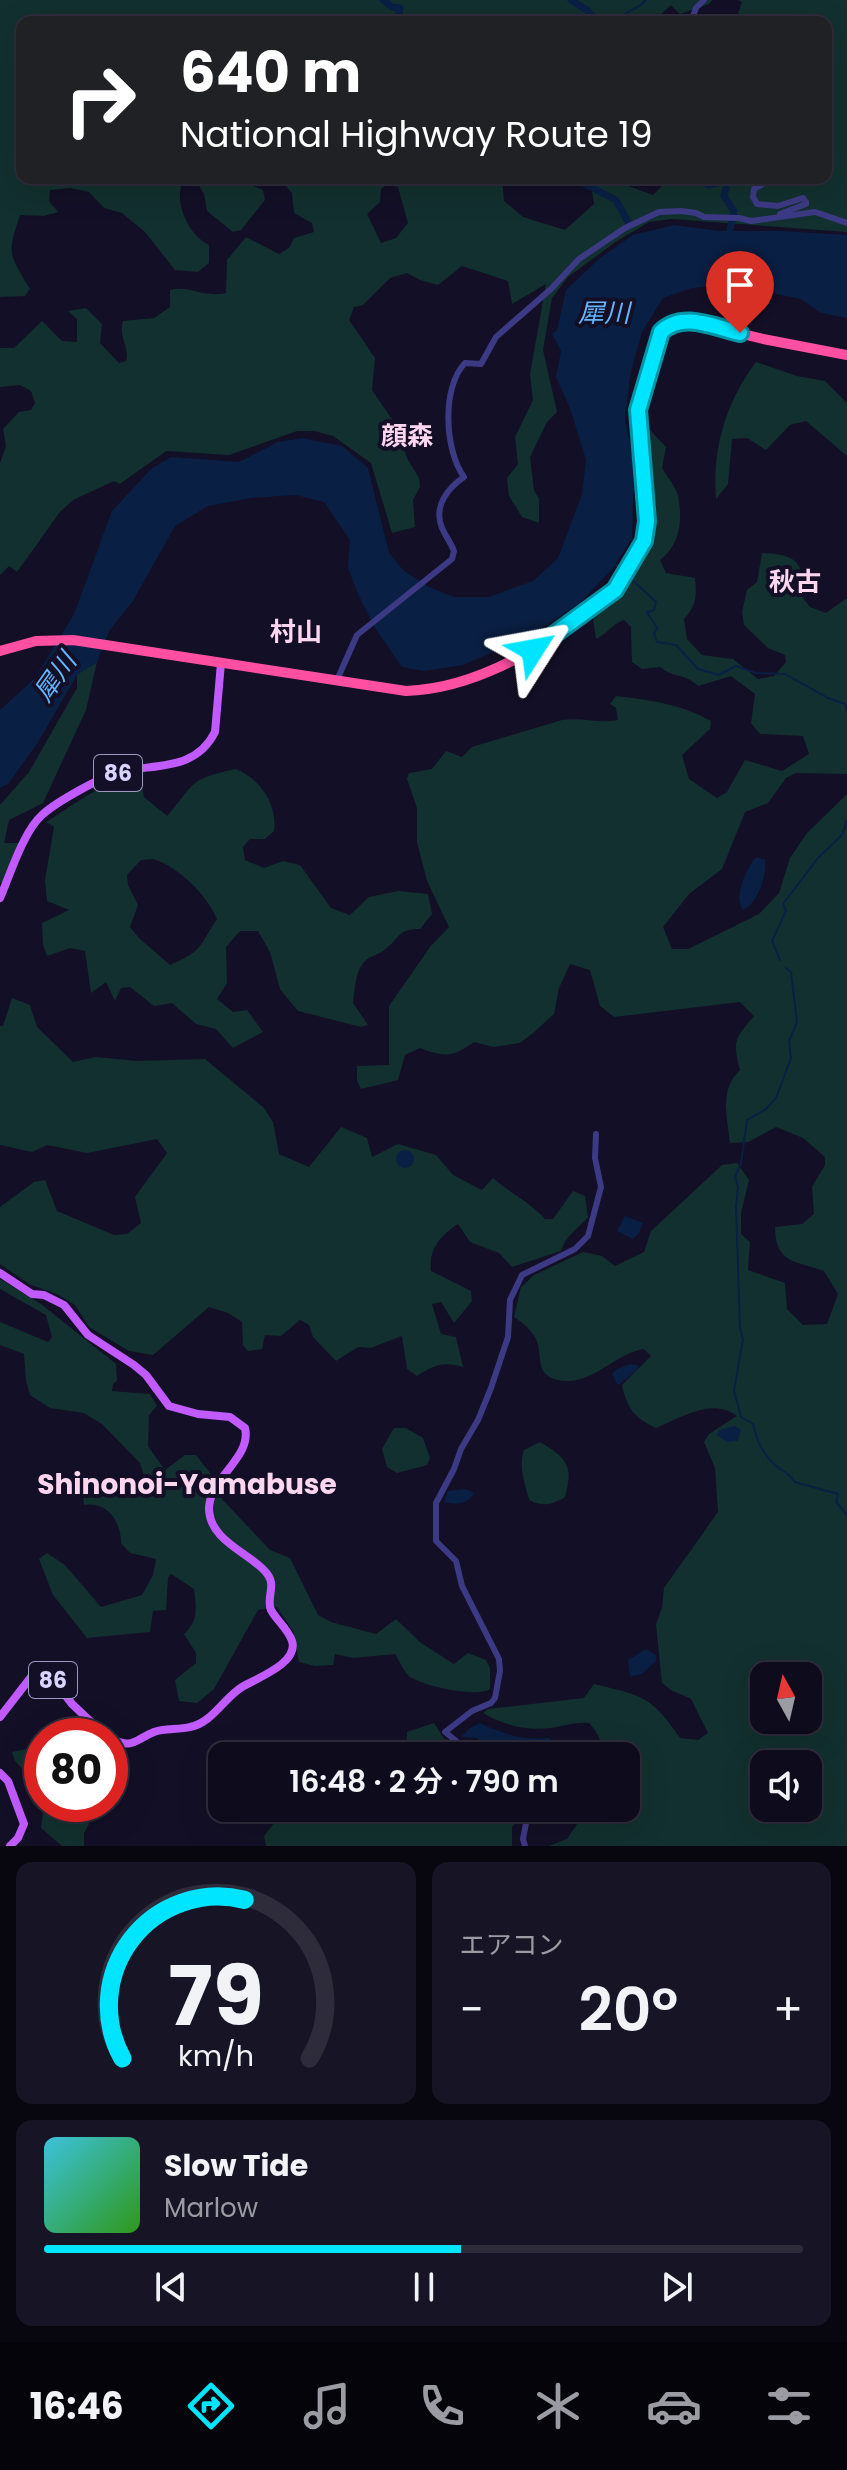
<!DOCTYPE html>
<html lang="ja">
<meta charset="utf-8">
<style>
:root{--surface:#0e0b1c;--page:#171425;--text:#f1f3f6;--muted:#9b9ba3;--line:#2e2b3b;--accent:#00e5ff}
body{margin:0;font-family:Poppins,"Noto Sans JP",sans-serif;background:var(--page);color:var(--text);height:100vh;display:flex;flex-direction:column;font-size:30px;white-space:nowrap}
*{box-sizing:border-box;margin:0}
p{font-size:26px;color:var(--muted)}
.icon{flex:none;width:44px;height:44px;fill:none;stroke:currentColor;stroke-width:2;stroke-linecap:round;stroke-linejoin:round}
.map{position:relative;height:1846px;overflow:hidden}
.drawer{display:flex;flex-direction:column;gap:16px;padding:16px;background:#08060f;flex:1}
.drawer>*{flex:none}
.hud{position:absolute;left:16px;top:16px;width:816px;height:168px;border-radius:16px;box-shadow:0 8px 32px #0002,0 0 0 2px var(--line);background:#202124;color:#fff;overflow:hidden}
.needle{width:52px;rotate:352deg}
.tools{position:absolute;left:750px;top:1662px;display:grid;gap:16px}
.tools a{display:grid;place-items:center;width:72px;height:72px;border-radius:16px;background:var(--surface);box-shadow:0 8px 32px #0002,0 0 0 2px var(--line);font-size:40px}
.speed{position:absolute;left:24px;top:1718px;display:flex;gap:16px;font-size:40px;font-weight:700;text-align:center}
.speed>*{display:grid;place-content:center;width:104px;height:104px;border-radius:50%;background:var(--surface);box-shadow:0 8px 32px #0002,0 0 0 2px var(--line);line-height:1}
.speed .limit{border:12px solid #d22;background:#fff;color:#111}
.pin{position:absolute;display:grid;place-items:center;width:68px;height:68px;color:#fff;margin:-82px -34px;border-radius:50% 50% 50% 0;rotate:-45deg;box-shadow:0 0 8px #0007}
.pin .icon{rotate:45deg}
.me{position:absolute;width:88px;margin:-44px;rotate:56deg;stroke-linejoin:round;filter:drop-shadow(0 0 6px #0008)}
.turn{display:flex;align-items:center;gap:28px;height:168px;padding:0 32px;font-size:36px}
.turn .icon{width:104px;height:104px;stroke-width:2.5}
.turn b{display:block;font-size:56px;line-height:68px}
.big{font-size:60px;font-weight:600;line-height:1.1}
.drawer .widget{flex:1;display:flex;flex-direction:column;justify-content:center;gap:12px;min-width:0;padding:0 28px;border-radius:16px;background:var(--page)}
.drawer .dial{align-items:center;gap:0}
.dial svg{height:208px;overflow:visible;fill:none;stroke:var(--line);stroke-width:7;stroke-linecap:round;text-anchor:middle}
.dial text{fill:var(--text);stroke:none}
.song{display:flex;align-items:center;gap:24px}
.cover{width:96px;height:96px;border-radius:12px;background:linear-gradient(135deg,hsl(190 70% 55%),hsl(110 70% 35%))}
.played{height:8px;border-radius:4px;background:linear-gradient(90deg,var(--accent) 55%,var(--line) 55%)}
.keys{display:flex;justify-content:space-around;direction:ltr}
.heat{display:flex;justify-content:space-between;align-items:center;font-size:44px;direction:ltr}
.drawer .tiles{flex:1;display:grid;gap:16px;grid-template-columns:1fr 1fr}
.widget:last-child{grid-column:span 2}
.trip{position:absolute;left:208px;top:1742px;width:432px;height:80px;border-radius:16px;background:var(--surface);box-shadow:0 8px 32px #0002,0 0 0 2px var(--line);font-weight:600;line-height:80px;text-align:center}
.menu{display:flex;height:128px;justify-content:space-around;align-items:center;background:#06040b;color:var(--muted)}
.menu .icon{width:56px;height:56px}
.menu .selected{color:var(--accent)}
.menu b{font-size:36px;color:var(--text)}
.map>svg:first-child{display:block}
</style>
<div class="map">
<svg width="847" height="1846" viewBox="0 0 847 1846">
<rect width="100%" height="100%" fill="#130f26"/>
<g fill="#12302f" fill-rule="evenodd">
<path d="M 0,0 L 712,0 L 709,4 L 680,14 L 671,5 L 653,22 L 290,22 L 285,18 L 283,22 L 22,22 L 22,178 L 235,178 L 263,190 L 265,200 L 241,230 L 233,232 L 207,211 L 204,194 L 197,182 L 184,179 C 172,200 188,235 209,245 L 209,263 L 198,272 L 175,270 L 145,232 L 122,213 L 104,208 L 89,192 L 70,188 L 50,190 L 49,201 L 58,212 L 44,216 L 20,215 C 7,255 8,252 30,289 L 25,296 L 0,297 Z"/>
<path d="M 738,0 L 847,0 L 847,232 L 672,219 L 649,222 L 617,241 L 568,277 L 552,298 L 543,350 L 557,412 L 547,422 L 530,457 L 534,490 L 539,499 L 539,523 L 522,517 L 509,496 L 507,478 L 518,464 L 515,437 L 533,400 L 530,374 L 546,284 L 512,304 L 508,281 L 462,266 L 438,285 L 420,280 L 407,273 L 390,278 L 363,305 L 354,307 L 349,320 L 375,358 L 372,390 L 398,428 L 407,458 L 419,478 L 420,487 L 413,500 L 415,527 L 392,533 L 371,463 L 333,436 L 314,431 L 297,431 L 229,455 L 166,451 L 120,484 L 114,481 L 73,500 L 60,512 L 17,572 L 9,566 L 0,575 L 0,463 L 6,446 L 3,429 L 19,412 L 31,410 L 35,403 L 31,391 L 20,385 L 0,387 L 0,348 L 14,348 L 42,321 L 62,341 L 77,342 L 77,319 L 68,311 L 86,308 L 102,324 L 100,343 L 119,363 L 126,361 C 130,347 118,336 123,321 L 154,318 L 170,307 L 170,290 C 190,285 202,298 226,293 L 227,260 L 246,237 L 279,254 L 289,248 L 294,238 L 314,232 L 312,223 L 294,213 L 292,193 L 279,178 L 502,178 L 504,201 L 523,217 L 565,230 L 594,204 L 591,185 L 599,178 L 607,178 L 653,195 L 662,186 L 660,178 L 826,178 L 826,22 L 735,22 L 742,2 ZM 387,184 L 398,187 L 408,223 L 396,238 L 381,243 L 367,214 L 380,202 L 381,189 Z"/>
<path d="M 756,362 L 797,376 L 825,381 L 847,403 L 847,456 L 806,421 L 790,425 L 766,450 L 747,438 L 732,439 L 728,484 L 716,499 C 712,449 726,402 756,362 Z"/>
<path d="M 644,428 L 650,430 L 666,447 L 662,468 C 667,476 676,487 678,496 C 683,520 680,545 660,560 L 666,573 L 695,578 C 697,596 696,606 684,619 L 687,639 L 702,655 L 733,659 L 758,679 L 774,676 L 786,662 L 785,655 L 768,648 L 744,625 L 742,612 L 747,590 L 757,582 L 762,553 C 793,554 807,561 800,594 L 810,607 L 826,613 L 847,598 L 847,774 L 796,773 L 786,778 L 768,803 L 745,812 L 722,869 L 689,894 L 663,927 L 672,949 L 688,949 L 759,914 L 779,893 L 790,858 L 807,833 L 847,794 L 847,1846 L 549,1846 L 567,1839 L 588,1808 L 626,1808 L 626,1756 L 601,1756 C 603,1742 598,1733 589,1723 C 575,1722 564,1726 551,1728 C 527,1731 503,1725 483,1713 L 488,1709 L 584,1698 L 594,1684 C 642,1696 651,1695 680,1738 L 698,1740 L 708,1733 L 691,1699 L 671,1690 L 662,1683 L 656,1624 L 662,1608 L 664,1588 L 718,1512 L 715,1468 L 704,1442 L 709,1434 L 737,1416 C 712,1397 681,1418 656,1428 C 634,1418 627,1408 622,1385 L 651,1356 L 644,1349 C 615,1353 595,1383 564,1381 C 532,1378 544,1356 536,1339 C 531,1329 523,1323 514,1317 L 521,1287 L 534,1275 L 583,1252 L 602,1256 L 615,1266 L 644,1252 L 651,1231 L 722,1165 L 737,1163 L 749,1180 L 741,1213 L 741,1234 L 750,1242 L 748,1270 L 785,1283 L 787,1309 L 803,1325 L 827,1324 L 838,1294 L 824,1271 C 797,1261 775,1264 775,1227 L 802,1224 L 814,1214 L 812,1187 L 825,1165 L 825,1157 L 803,1138 L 776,1127 L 748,1142 L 730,1143 C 727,1116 719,1090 740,1070 C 732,1040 735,1039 754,1016 L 740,1002 L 614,1017 L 600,1006 L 590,970 L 570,964 L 559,988 L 554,1014 L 533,1033 L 520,1043 L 494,1047 L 474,1042 C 452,1058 444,1057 420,1048 L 405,1055 L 398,1080 L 361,1089 L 357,1081 L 357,1066 L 389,1065 L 389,1006 L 430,947 L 449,927 L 427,881 L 417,842 L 417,808 L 407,779 L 409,773 L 432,769 L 446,751 L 462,757 L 472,747 L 562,720 C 582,717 599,724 618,720 L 616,708 L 610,704 L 616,696 C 650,700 681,704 711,721 L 710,729 L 682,755 L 689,779 L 717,798 L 727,792 L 745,760 L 782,771 L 809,754 L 803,736 L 760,734 L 751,723 L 755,694 L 731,676 L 698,686 C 683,672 675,679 660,667 L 642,669 L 632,662 L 631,627 L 624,620 C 612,624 608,633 596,639 L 593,619 L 652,524 ZM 764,1676 L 808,1676 L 808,1720 L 764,1720 ZM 764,1764 L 808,1764 L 808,1808 L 764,1808 Z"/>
<path d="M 97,662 L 86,710 L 43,803 L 9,820 L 4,843 L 19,843 L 3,882 L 0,883 L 0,805 L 29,772 L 77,688 L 77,674 Z"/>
<path d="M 235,769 C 259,777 278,805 274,831 L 265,839 L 250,839 L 243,847 L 245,860 L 264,868 L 283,861 L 300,865 L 331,908 L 350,915 L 369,897 L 398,891 L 428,894 L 432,914 L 420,929 C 397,928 399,940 383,951 C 378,955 370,956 366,960 C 355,969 355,990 353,1003 L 368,1025 L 361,1027 L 298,1011 L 280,989 L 270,952 L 258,931 L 240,931 L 226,947 L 227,983 L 217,999 L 233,1012 L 247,1010 L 263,1032 L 233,1048 L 216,1029 L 196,1024 L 172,1003 L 154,1006 L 130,987 L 121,988 L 115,1001 L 106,982 L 91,993 L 85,951 L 70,948 L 47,956 L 43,945 L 42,923 L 69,910 L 47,901 L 45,880 L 54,827 L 46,822 C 71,808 112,772 141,781 L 144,797 L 167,816 C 197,782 187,780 235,769 ZM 153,859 C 179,867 206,894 217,919 C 199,946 203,951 170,965 L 139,938 L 130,927 L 138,905 L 128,885 L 127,875 L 141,860 Z"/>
<path d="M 12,998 L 30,1005 L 37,1027 L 73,1062 L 96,1057 L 138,1061 L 205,1059 L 264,1108 L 273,1122 L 279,1154 L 309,1167 L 341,1127 L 367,1138 L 372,1157 L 398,1144 L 436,1155 L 453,1175 L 482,1190 L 493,1178 C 510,1193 530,1202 545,1219 L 553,1219 L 573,1191 L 585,1196 L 588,1217 C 578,1229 565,1236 561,1251 L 512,1267 L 499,1253 L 470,1242 L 458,1224 C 440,1236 429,1248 431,1271 L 471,1291 L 472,1301 L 454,1323 L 441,1302 L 432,1304 L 441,1334 L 456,1337 L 463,1367 C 443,1361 434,1365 417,1376 L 407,1369 L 402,1336 L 370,1348 L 358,1347 L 336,1361 L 313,1337 L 309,1325 L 300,1320 L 281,1336 L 265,1335 L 262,1349 L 248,1351 L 243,1345 L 242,1322 L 228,1313 L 209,1307 L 153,1355 L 129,1351 L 89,1327 L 75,1305 L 59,1295 L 29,1284 L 0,1264 L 0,1207 L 34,1182 L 45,1180 L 57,1211 L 114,1235 L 127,1234 L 141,1223 L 135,1197 L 167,1153 L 157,1139 L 87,1153 L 47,1145 L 32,1152 L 0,1145 L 0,1026 L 3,1026 Z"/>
<path d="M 0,1279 L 41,1304 L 116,1364 L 117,1381 L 113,1384 L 112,1391 L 150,1394 L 157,1406 L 149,1415 L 148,1446 L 165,1470 L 185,1455 L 196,1455 L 211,1474 L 206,1482 L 270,1550 L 290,1558 L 318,1615 L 331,1622 L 376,1634 L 396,1619 L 421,1643 L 454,1664 L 468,1653 L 486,1660 L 490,1668 L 490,1689 C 477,1698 422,1686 409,1676 C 404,1672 399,1660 395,1654 L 353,1658 L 335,1654 L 333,1665 L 315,1666 L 299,1662 L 293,1631 L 277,1607 L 258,1610 L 214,1689 L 197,1703 L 179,1701 L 175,1680 L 196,1663 L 196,1653 L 184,1634 C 199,1621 196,1607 194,1589 L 171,1574 L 168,1578 L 166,1610 L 153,1611 L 150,1632 L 87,1638 L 53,1595 L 39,1559 L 47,1553 L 65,1565 L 101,1607 L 142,1595 L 153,1575 L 156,1559 L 130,1553 L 121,1543 C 121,1522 108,1501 84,1505 L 83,1494 L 121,1489 L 140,1492 L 146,1482 L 140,1463 L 102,1424 L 84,1413 L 50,1408 L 30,1395 L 26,1381 L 24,1354 L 0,1345 L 0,1322 L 48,1342 L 52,1337 L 46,1315 L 0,1289 Z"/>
<path d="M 394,1428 L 406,1428 L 423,1438 L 430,1458 L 427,1465 L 397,1473 L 387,1467 L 382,1449 Z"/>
<path d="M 540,1442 C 567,1458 574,1466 565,1497 C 552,1505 543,1507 529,1500 C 525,1483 518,1467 524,1450 Z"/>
<path d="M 434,1723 L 444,1739 L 472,1743 L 487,1756 L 406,1756 L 407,1732 Z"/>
<path d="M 42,1746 L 42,1790 L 15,1761 L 12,1752 Z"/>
<path d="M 44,1804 L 79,1804 L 89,1824 L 84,1833 L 84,1846 L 62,1846 L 41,1828 Z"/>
<path d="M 295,1808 L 327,1808 L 350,1815 L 361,1808 L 528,1808 L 512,1827 L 512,1846 L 266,1846 L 264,1836 L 281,1814 Z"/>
</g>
<g fill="#0a1f44">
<path d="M 674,225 L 719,231 L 783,231 L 847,235 L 847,318 L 821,313 L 801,299 L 730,285 L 692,288 L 663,298 L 642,332 L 630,376 L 625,420 L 634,465 L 632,538 L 613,568 L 580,603 L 529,637 L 463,665 L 424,671 L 402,667 L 375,628 L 358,594 L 348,568 L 350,540 L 324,502 L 296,495 L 251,498 L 208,506 L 175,526 L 133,601 L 109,631 L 97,662 L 77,675 L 37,744 L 8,784 L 0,788 L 0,710 L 35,678 L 74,614 L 112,511 L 151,469 L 171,457 L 239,462 L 278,442 L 302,438 L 342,446 L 368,468 L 389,553 L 404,571 L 429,587 L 454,597 L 489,597 L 533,581 L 558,558 L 582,494 L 586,460 L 570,408 L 556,377 L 561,351 L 552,334 L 557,330 L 566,290 L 600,258 L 633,235 Z"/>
<path d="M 756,857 L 765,860 C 767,875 758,903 743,910 C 733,897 746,869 756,857 Z"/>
<circle cx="405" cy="1159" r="9"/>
<path d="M 625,1216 L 643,1223 L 639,1233 L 633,1239 L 617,1231 Z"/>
<path d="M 630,1364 L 638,1365 L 637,1370 L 620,1384 L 617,1384 L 612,1374 L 617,1369 Z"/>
<path d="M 735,1426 L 741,1430 L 738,1441 L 727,1442 L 717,1435 L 719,1430 Z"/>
<path d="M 466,1489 L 474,1493 C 467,1505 456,1505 444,1502 L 448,1491 Z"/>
<path d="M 646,1649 L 656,1655 L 656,1661 L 642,1674 L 630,1677 L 628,1660 Z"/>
<path d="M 480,1723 C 505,1735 523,1740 550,1738 L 553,1742 L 544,1752 L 534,1751 L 522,1756 L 495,1756 L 477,1738 L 461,1737 L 470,1728 Z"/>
</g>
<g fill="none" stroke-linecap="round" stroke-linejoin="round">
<g stroke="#0a1f44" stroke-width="2">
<path d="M 614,22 C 622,12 637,11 646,0"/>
<path d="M 614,563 L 624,572"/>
<path d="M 629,577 L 656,602 L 654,610 L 647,612 L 657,628 L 654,634 L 657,642 L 676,645 L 698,669 L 719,675 L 736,666 L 756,673 L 785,674 L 828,698 L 845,704 L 847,711"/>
<path d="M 780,960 L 772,941 L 786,911 L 783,904 L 818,858 L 842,835 L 847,821"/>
<path d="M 786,968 L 791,972 L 797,1022 L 789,1041 L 791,1058 L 776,1098 L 766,1109 L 747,1120 L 741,1163 L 735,1177 L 738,1187 L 736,1207 L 740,1328 L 743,1339 L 734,1391 L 741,1417 L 753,1424 C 757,1442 764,1458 780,1469 C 787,1473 790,1475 795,1482 L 838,1494 L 836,1502 L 847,1515"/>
</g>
<g stroke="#0a1f44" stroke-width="7">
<path d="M 383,0 L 392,7 L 400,8 L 397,22"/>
<path d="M 571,0 L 587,10 L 597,22"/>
<path d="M 573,178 L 616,200 L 628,222"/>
<path d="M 698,178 L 708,185 L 722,182 L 727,184 L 724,196 L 734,211 L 728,240"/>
</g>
<g stroke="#3d3a85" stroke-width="6">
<path d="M 691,22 L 696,8 L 704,0"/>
<path d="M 773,178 L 754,189 L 753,197 L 757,204 L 778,206 L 803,198 L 806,202 L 806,204 L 780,214"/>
<path d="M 796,178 L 802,180 L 810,178"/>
<path d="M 337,680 L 357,635 L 452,559 L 454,551 C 451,543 445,535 442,528 C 433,506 448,488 464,477 C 445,451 441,388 465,363 L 481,364 L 496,337 L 551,289 L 579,259 L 625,228 L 659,212 L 681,211 L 696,213 L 704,217 L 739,218 L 751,221 L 815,212 L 847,223"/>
<path d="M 475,1756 L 445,1732 L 472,1711 L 491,1703 L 495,1698 L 500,1671 L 499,1659 L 462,1586 L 456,1561 L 436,1541 L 436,1503 L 454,1469 L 461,1449 L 478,1420 L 491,1388 L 508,1337 L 510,1300 L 522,1275 L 575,1249 L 588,1236 L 601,1187 L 595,1158 L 596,1134"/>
<path d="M 509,1808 L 527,1818 L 523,1839 L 525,1846"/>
</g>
<g stroke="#c25bff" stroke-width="8">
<path d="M 0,898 C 10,875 23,832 42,815 C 56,802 104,775 123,771 C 158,764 196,770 215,732 L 221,663"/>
<path d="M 0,1273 L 32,1294 L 44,1295 L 64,1305 L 88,1335 L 134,1365 L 146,1375 L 169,1406 L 198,1414 L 230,1417 L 245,1428 C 252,1458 209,1478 209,1509 C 210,1543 254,1554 268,1575 C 276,1586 266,1599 271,1610 C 277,1621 288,1629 292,1641 C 299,1663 257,1678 242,1687 C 224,1698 212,1723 190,1727 C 179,1730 164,1728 154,1732 C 134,1740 133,1750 110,1738"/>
<path d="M 0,1717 L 31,1677 L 41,1671 L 52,1678 L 72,1704 L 106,1736"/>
<path d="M 0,1773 L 8,1781 L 24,1824 L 18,1838 L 10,1846"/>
</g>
<path stroke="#ff4fa3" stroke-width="10" d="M 0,651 L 36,641 L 73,640 L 406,691 C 472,689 535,652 586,614 C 596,606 607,600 615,590 C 629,575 642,550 647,530 L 638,410 L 656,342 L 661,332 L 669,325 L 685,320 L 763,339 L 847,355"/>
</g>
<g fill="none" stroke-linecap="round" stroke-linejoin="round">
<g stroke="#0095a6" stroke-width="20">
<path id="route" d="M 533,650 L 615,590 L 644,541 L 647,521 L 638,410 L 661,332 C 682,311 714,327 740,333"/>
</g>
<use href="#route" stroke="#00e5ff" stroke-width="14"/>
</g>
<g text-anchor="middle" stroke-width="8" stroke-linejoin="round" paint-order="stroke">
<g fill="#130f26" stroke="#9e99be" stroke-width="2">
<rect x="94" y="755" width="48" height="36" rx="6"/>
<rect x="29" y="1662" width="48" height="36" rx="6"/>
</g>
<g font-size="22" font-weight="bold" fill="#d9d4ff">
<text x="118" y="781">86</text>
<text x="53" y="1688">86</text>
</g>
<g font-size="26" font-style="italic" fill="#62b6ff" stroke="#130f26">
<text x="604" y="322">犀川</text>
<text transform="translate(55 677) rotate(-55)" y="9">犀川</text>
</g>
<g font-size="26" font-weight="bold" fill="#ffd6f0" stroke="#130f26">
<text x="407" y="445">顔森</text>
<text x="795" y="591">秋古</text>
<text x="296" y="641">村山</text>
</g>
<g font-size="28" font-weight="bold" fill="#ffd6f0" stroke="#130f26">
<text x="187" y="1494">Shinonoi-Yamabuse</text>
</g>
</g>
</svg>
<div class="tools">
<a><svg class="needle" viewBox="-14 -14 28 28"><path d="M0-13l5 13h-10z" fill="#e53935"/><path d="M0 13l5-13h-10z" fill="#9b9ba3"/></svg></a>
<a><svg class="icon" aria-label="sound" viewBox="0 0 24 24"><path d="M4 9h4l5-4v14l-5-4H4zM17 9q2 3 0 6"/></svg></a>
</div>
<div class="speed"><div class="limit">80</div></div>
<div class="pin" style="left:740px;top:333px;background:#d93025"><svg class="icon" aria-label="arrive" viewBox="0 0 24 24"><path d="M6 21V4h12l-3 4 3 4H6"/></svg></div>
<svg class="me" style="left:533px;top:650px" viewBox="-20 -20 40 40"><path d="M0-17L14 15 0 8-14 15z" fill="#00e5ff" stroke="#fff" stroke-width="4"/></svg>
<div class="trip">16:48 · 2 分 · 790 m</div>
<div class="hud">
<div class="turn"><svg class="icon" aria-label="right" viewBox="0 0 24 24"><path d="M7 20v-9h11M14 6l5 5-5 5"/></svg><div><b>640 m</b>National Highway Route 19</div></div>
</div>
</div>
<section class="drawer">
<div class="tiles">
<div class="widget dial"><svg viewBox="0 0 100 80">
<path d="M14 69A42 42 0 1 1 86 69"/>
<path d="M14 69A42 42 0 0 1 61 8" stroke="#00e5ff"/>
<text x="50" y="56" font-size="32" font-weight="700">79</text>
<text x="50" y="72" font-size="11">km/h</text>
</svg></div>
<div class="widget"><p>エアコン</p>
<div class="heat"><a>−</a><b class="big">20°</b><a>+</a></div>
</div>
<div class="widget">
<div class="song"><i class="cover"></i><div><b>Slow Tide</b><p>Marlow</p></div></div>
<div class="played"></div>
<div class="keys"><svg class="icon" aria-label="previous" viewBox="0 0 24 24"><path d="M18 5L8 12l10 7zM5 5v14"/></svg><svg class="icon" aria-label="pause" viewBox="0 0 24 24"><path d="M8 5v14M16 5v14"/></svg><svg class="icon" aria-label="next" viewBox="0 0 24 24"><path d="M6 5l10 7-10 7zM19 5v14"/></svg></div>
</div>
</div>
</section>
<nav class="menu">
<b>16:46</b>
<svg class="icon selected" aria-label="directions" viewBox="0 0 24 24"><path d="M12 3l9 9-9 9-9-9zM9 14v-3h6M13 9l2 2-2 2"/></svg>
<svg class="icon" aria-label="music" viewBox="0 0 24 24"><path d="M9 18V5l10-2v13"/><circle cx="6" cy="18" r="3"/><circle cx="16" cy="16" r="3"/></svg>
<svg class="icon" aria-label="phone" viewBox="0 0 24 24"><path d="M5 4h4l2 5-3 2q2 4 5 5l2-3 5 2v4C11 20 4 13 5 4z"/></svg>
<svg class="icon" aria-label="climate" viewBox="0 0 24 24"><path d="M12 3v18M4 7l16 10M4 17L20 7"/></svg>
<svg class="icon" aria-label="car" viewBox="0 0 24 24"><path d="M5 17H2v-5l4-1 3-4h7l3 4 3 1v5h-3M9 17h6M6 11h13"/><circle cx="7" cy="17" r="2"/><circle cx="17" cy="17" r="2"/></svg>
<svg class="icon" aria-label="filters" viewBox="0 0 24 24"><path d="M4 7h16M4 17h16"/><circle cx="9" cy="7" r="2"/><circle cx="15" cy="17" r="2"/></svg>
</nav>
